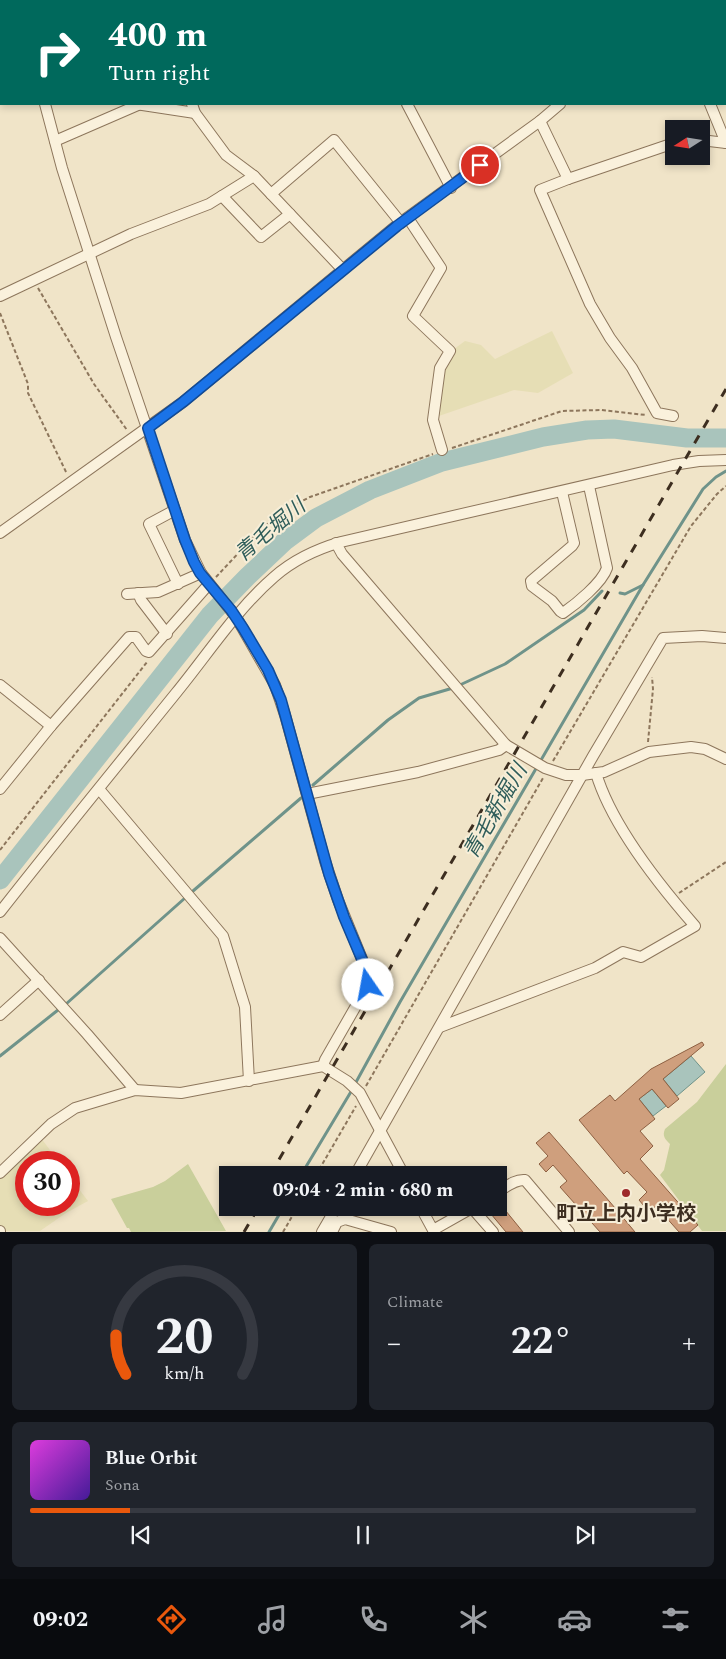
<!DOCTYPE html>
<meta charset="utf-8">
<style>
:root{--surface:#171b24;--page:#20242c;--text:#f1f3f6;--muted:#9ea1a6;--line:#363941;--accent:#ea580c}
body{margin:0;font-family:Spectral,"Noto Sans JP",serif;background:var(--page);color:var(--text);height:100vh;display:flex;flex-direction:column;font-size:19px;white-space:nowrap}
*{box-sizing:border-box;margin:0}
p{font-size:16px;color:var(--muted)}
.icon{flex:none;width:28px;height:28px;fill:none;stroke:currentColor;stroke-width:2;stroke-linecap:round;stroke-linejoin:round}
.map{position:relative;height:1232px;overflow:hidden}
.details{display:flex;flex-direction:column;gap:12px;padding:12px;background:#0d0f14;flex:1}
.details>*{flex:none}
.banner{position:absolute;left:0px;top:0px;width:726px;height:105px;box-shadow:0 2px 8px #0003;background:#00695c;color:#fff;overflow:hidden}
.needle{width:32px;rotate:258deg}
.controls{position:absolute;left:665px;top:120px;display:grid;gap:10px}
.controls a{display:grid;place-items:center;width:45px;height:45px;border-radius:0px;background:var(--surface);box-shadow:0 2px 8px #0003;font-size:25px}
.speed{position:absolute;left:15px;top:1151px;display:flex;gap:10px;font-size:25px;font-weight:700;text-align:center}
.speed>*{display:grid;place-content:center;width:65px;height:65px;border-radius:50%;background:var(--surface);box-shadow:0 2px 8px #0003;line-height:1}
.speed .limit{border:8px solid #d22;background:#fff;color:#111}
.pin{position:absolute;display:grid;place-items:center;width:42px;height:42px;color:#fff;margin:-21px;border:2px solid #fff;border-radius:50%;box-shadow:0 1px 5px #0007}
.me{position:absolute;width:55px;margin:-28px;rotate:348deg;stroke-linejoin:round;filter:drop-shadow(0 0 4px #0008)}
.turn{display:flex;align-items:center;gap:18px;height:105px;padding:0 25px;font-size:22px}
.turn .icon{width:65px;height:65px;stroke-width:2.5}
.turn b{display:block;font-size:35px;line-height:42px}
.big{font-size:38px;font-weight:700;line-height:1.1}
.details .card{flex:1;display:flex;flex-direction:column;justify-content:center;gap:8px;min-width:0;padding:0 18px;border-radius:8px;background:var(--page)}
.details .dial{align-items:center;gap:0}
.dial svg{height:130px;overflow:visible;fill:none;stroke:var(--line);stroke-width:7;stroke-linecap:round;text-anchor:middle}
.dial text{fill:var(--text);stroke:none}
.song{display:flex;align-items:center;gap:15px}
.cover{width:60px;height:60px;border-radius:8px;background:linear-gradient(135deg,hsl(300 70% 55%),hsl(260 70% 35%))}
.played{height:5px;border-radius:2px;background:linear-gradient(90deg,var(--accent) 15%,var(--line) 15%)}
.keys{display:flex;justify-content:space-around;direction:ltr}
.heat{display:flex;justify-content:space-between;align-items:center;font-size:28px;direction:ltr}
.details .tiles{flex:1;display:grid;gap:12px;grid-template-columns:1fr 1fr}
.card:last-child{grid-column:span 2}
.trip{position:absolute;left:219px;top:1166px;width:288px;height:50px;border-radius:0px;background:var(--surface);box-shadow:0 2px 8px #0003;font-weight:700;line-height:50px;text-align:center}
.menu{display:flex;height:80px;justify-content:space-around;align-items:center;background:#090b0e;color:var(--muted)}
.menu .icon{width:35px;height:35px}
.menu .on{color:var(--accent)}
.menu b{font-size:22px;color:var(--text)}
.map>svg:first-child{display:block}
</style>
<div class="map">
<svg width="726" height="1232" viewBox="0 0 726 1232">
<rect width="100%" height="100%" fill="#f0e4c8"/>
<g fill="#e6deb5">
<path d="M 552,331 L 573,373 L 538,393 L 514,390 L 436,417 L 443,369 L 454,349 L 465,341 L 481,345 L 495,359 Z"/>
<path d="M 41,1138 L 59,1162 L 26,1162 L 26,1205 L 69,1205 L 69,1176 L 88,1201 L 66,1213 L 40,1231 L 6,1231 L 0,1226 L 0,1177 Z"/>
</g>
<g fill="#c9cf9b">
<path d="M 726,1064 L 726,1231 L 702,1231 L 660,1175 L 664,1170 L 670,1144 C 665,1139 662,1136 665,1129 L 697,1102 Z"/>
<path d="M 188,1164 L 226,1231 L 131,1232 L 129,1228 L 127,1228 L 111,1199 L 153,1187 L 165,1181 Z"/>
</g>
<g fill="#a9c4bc" stroke="#6f938a">
<path d="M 691,1056 L 705,1072 L 677,1096 L 663,1079 Z"/>
<path d="M 652,1089 L 666,1106 L 653,1116 L 639,1099 Z"/>
</g>
<g fill="none" stroke-linecap="round" stroke-linejoin="round">
<g stroke="#6f938a" stroke-width="3">
<path d="M 148,1 L 151,0"/>
<path d="M 0,80 L 1,79"/>
<path d="M 620,593 L 625,594 L 643,585"/>
<path d="M 462,684 L 505,664 L 584,610 L 602,591"/>
<path d="M 313,785 L 388,720 L 419,698 L 453,688"/>
<path d="M 193,891 L 301,798"/>
<path d="M 66,1004 L 185,898"/>
<path d="M 0,1056 L 58,1010"/>
<path d="M 355,1084 L 400,1002 L 643,585 L 703,489 L 716,477 L 726,471"/>
<path d="M 301,1175 L 352,1090"/>
<path d="M 269,1232 L 283,1208"/>
</g>
<path stroke="#a9c4bc" stroke-width="19" d="M 0,880 L 210,615 L 247,577 L 285,541 L 316,518 L 370,490 L 442,462 L 543,437 L 587,430 L 614,429 L 687,438 L 726,438"/>
</g>
<g fill="#cf9f7d" stroke="#8d5f41">
<path d="M 702,1042 L 704,1045 L 663,1079 L 679,1099 L 668,1108 L 652,1089 L 639,1099 L 655,1119 L 640,1131 L 653,1146 L 640,1159 L 698,1225 L 690,1232 L 679,1232 L 656,1206 L 649,1212 L 639,1200 L 647,1192 L 627,1171 L 624,1174 L 579,1120 L 610,1095 L 615,1101 L 651,1069 Z"/>
<path d="M 549,1132 L 610,1202 L 635,1232 L 600,1232 L 560,1187 L 567,1181 L 553,1165 L 546,1172 L 539,1164 L 548,1156 L 536,1143 Z"/>
<path d="M 501,1205 L 523,1232 L 506,1232 L 491,1214 Z"/>
</g>
<g fill="none" stroke-linecap="round" stroke-linejoin="round">
<g stroke="#8d765c" stroke-width="12">
<g id="minor">
<path d="M 5,0 L 6,1"/>
<path d="M 352,0 L 353,1"/>
<path d="M 661,0 L 662,1"/>
<path d="M 682,1 L 684,0"/>
<path d="M 45,104 L 62,168 L 116,337 L 185,540 L 201,573 L 236,617 L 275,685 L 285,715 L 325,861 L 338,900 L 369,976 L 368,985 L 325,1060 L 323,1066"/>
<path d="M 136,104 L 195,113"/>
<path d="M 192,104 L 195,113 L 226,155 L 254,176"/>
<path d="M 407,104 L 451,188"/>
<path d="M 710,104 L 726,143"/>
<path d="M 540,121 L 568,179"/>
<path d="M 701,140 L 726,143"/>
<path d="M 55,141 L 138,105"/>
<path d="M 271,194 L 334,140 L 401,223"/>
<path d="M 222,196 L 261,237 L 290,214"/>
<path d="M 408,218 L 441,268 L 413,316 L 450,351 L 440,368 L 433,420 L 442,450"/>
<path d="M 0,296 L 131,234 L 209,204 L 254,176 L 343,270"/>
<path d="M 673,416 L 657,413 L 632,368 L 610,338 L 590,304 L 540,190 L 568,179 L 674,143"/>
<path d="M 562,492 L 574,543 L 572,546 L 531,581 L 532,586 L 552,601 L 560,611 L 563,613 C 576,604 602,583 607,568 L 589,486"/>
<path d="M 175,510 L 149,524 L 178,584"/>
<path d="M 0,533 L 183,402 L 397,225 L 540,121 L 560,104"/>
<path d="M 336,543 L 342,554 L 506,745 L 545,768 L 566,775 L 582,775 L 604,772 L 649,752 L 691,747 L 705,749 L 726,759"/>
<path d="M 138,593 L 141,600 L 167,634"/>
<path d="M 127,594 L 158,592 L 201,573"/>
<path d="M 0,685 L 51,726"/>
<path d="M 0,789 L 51,726 L 129,637 L 136,637 L 146,651 L 149,652 L 209,584"/>
<path d="M 99,789 L 223,936 L 245,1007 L 249,1081"/>
<path d="M 307,794 L 418,772 L 499,750 L 506,745"/>
<path d="M 0,912 C 58,838 117,766 176,693 C 208,654 236,610 274,577 C 292,561 317,549 341,542 L 673,465 L 699,461 L 726,460"/>
<path d="M 0,938 L 87,1034 L 135,1090"/>
<path d="M 0,1015 L 39,980"/>
<path d="M 440,1027 L 595,968 L 623,952 L 641,957 L 695,926 C 660,886 611,824 596,773"/>
<path d="M 0,1173 L 51,1124 L 75,1108 L 135,1090 L 181,1093 L 323,1066 L 347,1081 L 360,1093 L 404,1175"/>
<path d="M 355,1175 L 593,756 L 663,638 L 702,636 L 726,638"/>
<path d="M 498,1192 C 506,1187 515,1179 525,1180 L 569,1232"/>
<path d="M 421,1208 L 433,1230 L 472,1208"/>
<path d="M 472,1208 L 493,1232"/>
<path d="M 0,1231 L 0,1232"/>
<path d="M 322,1232 L 336,1208"/>
<path d="M 332,1232 L 337,1222 L 345,1219 L 391,1232"/>
</g>
</g>
<g stroke="#8d765c" stroke-width="2" stroke-dasharray="4 2.5" stroke-linecap="butt">
<path d="M 0,21 L 1,20"/>
<path d="M 38,288 L 94,384 L 127,430"/>
<path d="M 0,313 L 28,384 L 28,393 L 67,474"/>
<path d="M 452,448 L 562,411 L 601,410 L 646,415"/>
<path d="M 216,577 L 260,530 L 287,509 L 310,497 L 433,454"/>
<path d="M 648,742 L 653,689 L 652,677"/>
<path d="M 553,761 L 691,526 L 717,494 L 726,486"/>
<path d="M 0,850 L 147,662"/>
<path d="M 679,893 L 726,862"/>
<path d="M 366,1086 L 543,778"/>
<path d="M 316,1175 L 356,1106"/>
<path d="M 283,1232 L 297,1208"/>
</g>
<use href="#minor" stroke="#faf1dc" stroke-width="10"/>
<g stroke="#3d2e20" stroke-width="3" stroke-dasharray="9 9" stroke-linecap="butt">
<path d="M 270,1175 L 726,389"/>
<path d="M 244,1232 L 258,1208"/>
</g>
</g>
<g fill="none" stroke-linecap="round" stroke-linejoin="round">
<g stroke="#114b97" stroke-width="12">
<path id="route" d="M 368,985 L 369,976 L 344,917 L 329,874 L 281,700 L 268,670 L 243,628 L 231,610 L 200,573 L 194,562 L 185,540 L 148,428 L 183,402 L 397,226 L 480,165"/>
</g>
<use href="#route" stroke="#1a73e8" stroke-width="9"/>
</g>
<circle fill="#9e2a2b" stroke="#f7eed8" stroke-width="2" cx="626" cy="1193" r="5"/>
<g text-anchor="middle" stroke-width="4" stroke-linejoin="round" paint-order="stroke">
<g font-size="20" font-weight="bold" fill="#3d2e20" stroke="#f7eed8">
<text x="626" y="1220">町立上内小学校</text>
</g>
<g font-size="21" font-style="italic" fill="#2f5d5a" stroke="#f7eed8">
<text transform="translate(270 530) rotate(-40)" y="7">青毛堀川</text>
<text transform="translate(495 811) rotate(-60)" y="7">青毛新堀川</text>
</g>
</g>
</svg>
<div class="controls">
<a><svg class="needle" viewBox="-14 -14 28 28"><path d="M0-13l5 13h-10z" fill="#e53935"/><path d="M0 13l5-13h-10z" fill="#9ea1a6"/></svg></a>
</div>
<div class="speed"><div class="limit">30</div></div>
<div class="pin" style="left:480px;top:165px;background:#d93025"><svg class="icon" aria-label="arrive" viewBox="0 0 24 24"><path d="M6 21V4h12l-3 4 3 4H6"/></svg></div>
<svg class="me" style="left:368px;top:985px" viewBox="-20 -20 40 40"><circle r="19" fill="#fff"/><path d="M0-13L10 11 0 6-10 11z" fill="#1a73e8"/></svg>
<div class="trip">09:04 · 2 min · 680 m</div>
<div class="banner">
<div class="turn"><svg class="icon" aria-label="right" viewBox="0 0 24 24"><path d="M7 20v-9h11M14 6l5 5-5 5"/></svg><div><b>400 m</b>Turn right</div></div>
</div>
</div>
<section class="details">
<div class="tiles">
<div class="card dial"><svg viewBox="0 0 100 80">
<path d="M14 69A42 42 0 1 1 86 69"/>
<path d="M14 69A42 42 0 0 1 8 45" stroke="#ea580c"/>
<text x="50" y="56" font-size="32" font-weight="700">20</text>
<text x="50" y="72" font-size="11">km/h</text>
</svg></div>
<div class="card"><p>Climate</p>
<div class="heat"><a>−</a><b class="big">22°</b><a>+</a></div>
</div>
<div class="card">
<div class="song"><i class="cover"></i><div><b>Blue Orbit</b><p>Sona</p></div></div>
<div class="played"></div>
<div class="keys"><svg class="icon" aria-label="previous" viewBox="0 0 24 24"><path d="M18 5L8 12l10 7zM5 5v14"/></svg><svg class="icon" aria-label="pause" viewBox="0 0 24 24"><path d="M8 5v14M16 5v14"/></svg><svg class="icon" aria-label="next" viewBox="0 0 24 24"><path d="M6 5l10 7-10 7zM19 5v14"/></svg></div>
</div>
</div>
</section>
<nav class="menu">
<b>09:02</b>
<svg class="icon on" aria-label="directions" viewBox="0 0 24 24"><path d="M12 3l9 9-9 9-9-9zM9 14v-3h6M13 9l2 2-2 2"/></svg>
<svg class="icon" aria-label="music" viewBox="0 0 24 24"><path d="M9 18V5l10-2v13"/><circle cx="6" cy="18" r="3"/><circle cx="16" cy="16" r="3"/></svg>
<svg class="icon" aria-label="phone" viewBox="0 0 24 24"><path d="M5 4h4l2 5-3 2q2 4 5 5l2-3 5 2v4C11 20 4 13 5 4z"/></svg>
<svg class="icon" aria-label="climate" viewBox="0 0 24 24"><path d="M12 3v18M4 7l16 10M4 17L20 7"/></svg>
<svg class="icon" aria-label="car" viewBox="0 0 24 24"><path d="M5 17H2v-5l4-1 3-4h7l3 4 3 1v5h-3M9 17h6M6 11h13"/><circle cx="7" cy="17" r="2"/><circle cx="17" cy="17" r="2"/></svg>
<svg class="icon" aria-label="filters" viewBox="0 0 24 24"><path d="M4 7h16M4 17h16"/><circle cx="9" cy="7" r="2"/><circle cx="15" cy="17" r="2"/></svg>
</nav>
